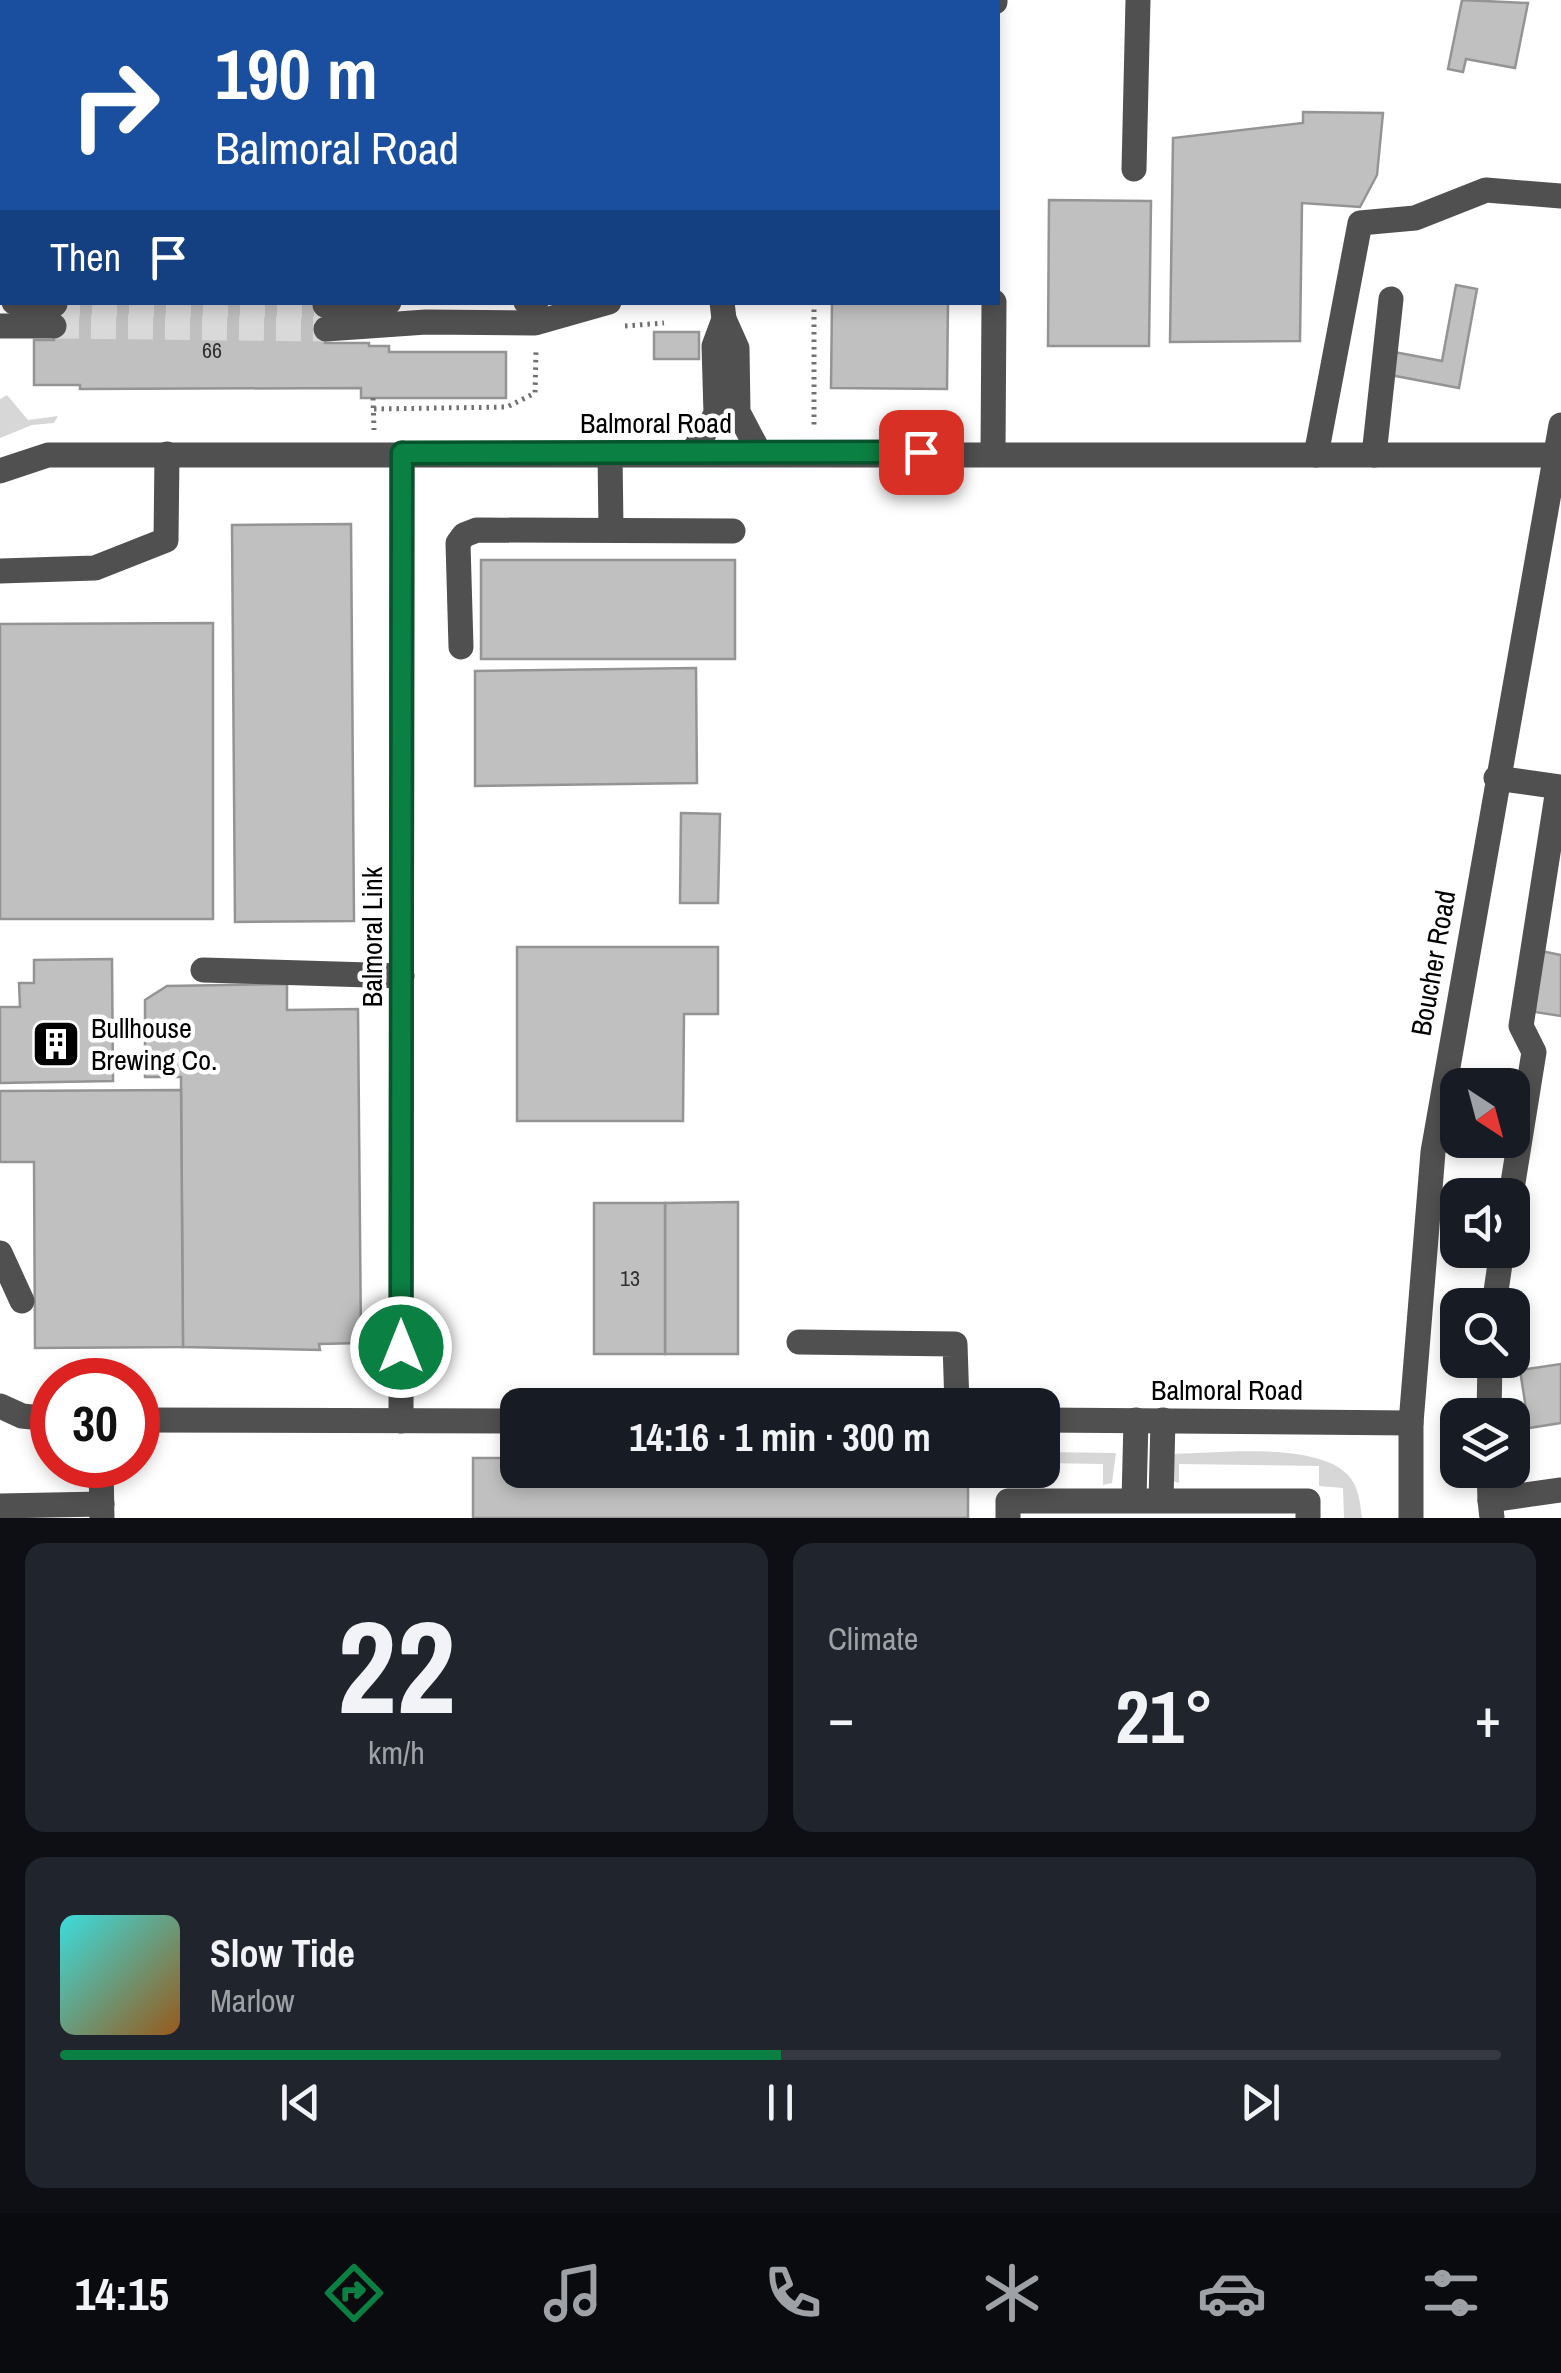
<!DOCTYPE html>
<meta charset="utf-8">
<style>
:root{--surface:#171b24;--page:#20242c;--text:#f1f3f6;--muted:#9ea1a6;--line:#363941;--accent:#0b8043}
body{margin:0;font-family:"Archivo Narrow",sans-serif;background:var(--page);color:var(--text);height:100vh;display:flex;flex-direction:column;font-size:38px;white-space:nowrap}
*{box-sizing:border-box;margin:0}
p{font-size:32px;color:var(--muted)}
.icon{flex:none;width:55px;height:55px;fill:none;stroke:currentColor;stroke-width:2;stroke-linecap:round;stroke-linejoin:round}
.map{position:relative;height:1518px;overflow:hidden}
.sheet{display:flex;flex-direction:column;gap:25px;padding:25px;background:#0d0f14;flex:1}
.sheet>*{flex:none}
.hud{position:absolute;left:0px;top:0px;width:1000px;height:305px;box-shadow:0 5px 15px #0003;background:#1a4fa0;color:#fff;overflow:hidden}
.needle{width:65px;rotate:144deg}
.tools{position:absolute;left:1440px;top:1068px;display:grid;gap:20px}
.tools a{display:grid;place-items:center;width:90px;height:90px;border-radius:20px;background:var(--surface);box-shadow:0 5px 15px #0003;font-size:50px}
.speed{position:absolute;left:30px;top:1358px;display:flex;gap:20px;font-size:50px;font-weight:700;text-align:center}
.speed>*{display:grid;place-content:center;width:130px;height:130px;border-radius:50%;background:var(--surface);box-shadow:0 5px 15px #0003;line-height:1}
.speed .limit{border:15px solid #d22;background:#fff;color:#111}
.pin{position:absolute;display:grid;place-items:center;width:85px;height:85px;color:#fff;margin:-42px;border-radius:20px;box-shadow:0 5px 15px #0006}
.me{position:absolute;width:110px;margin:-55px;rotate:0deg;stroke-linejoin:round;filter:drop-shadow(0 0 8px #0008)}
.turn{display:flex;align-items:center;gap:35px;height:210px;padding:0 50px;font-size:45px}
.turn .icon{width:130px;height:130px;stroke-width:2.5}
.turn b{display:block;font-size:70px;line-height:85px}
.then{display:flex;align-items:center;height:95px;padding:0 50px;background:#0003;gap:20px;font-size:38px}
.big{font-size:75px;font-weight:700;line-height:1.1}
.sheet .tile{flex:1;display:flex;flex-direction:column;justify-content:center;gap:15px;min-width:0;padding:0 35px;border-radius:20px;background:var(--page)}
.sheet .dial{align-items:center;gap:0}
.dial b{font-size:130px;line-height:1}
.song{display:flex;align-items:center;gap:30px}
.cover{width:120px;height:120px;border-radius:15px;background:linear-gradient(135deg,hsl(180 70% 55%),hsl(30 70% 35%))}
.played{height:10px;border-radius:5px;background:linear-gradient(90deg,var(--accent) 50%,var(--line) 50%)}
.keys{display:flex;justify-content:space-around;direction:ltr}
.heat{display:flex;justify-content:space-between;align-items:center;font-size:55px;direction:ltr}
.sheet .tiles{flex:1;display:grid;gap:25px;grid-template-columns:1fr 1fr}
.tile:last-child{grid-column:span 2}
.trip{position:absolute;left:500px;top:1388px;width:560px;height:100px;border-radius:20px;background:var(--surface);box-shadow:0 5px 15px #0003;font-weight:700;line-height:100px;text-align:center}
.tabs{display:flex;height:160px;justify-content:space-around;align-items:center;background:#090b0e;color:var(--muted)}
.tabs .icon{width:70px;height:70px}
.tabs .selected{color:var(--accent)}
.tabs b{font-size:45px;color:var(--text)}
.map>svg:first-child{display:block}
</style>
<div class="map">
<svg width="1561" height="1518" viewBox="0 0 1561 1518">
<rect width="100%" height="100%" fill="#fff"/>
<g fill="#d7d7d7">
<path d="M 7,395 L 28,420 L 58,416 L 54,423 L 32,425 L 0,438 L 0,399 Z"/>
<path d="M 1043,1452 L 1116,1453 L 1112,1483 L 1103,1485 L 1103,1464 L 1043,1463 Z"/>
<path d="M 1165,1454 C 1211,1454 1315,1440 1348,1475 C 1359,1487 1360,1502 1362,1518 L 1344,1518 L 1343,1488 L 1319,1486 L 1319,1466 L 1179,1464 L 1179,1483 L 1170,1480 Z"/>
</g>
<g fill="#c0c0c0" stroke="#949494" stroke-width="2.5">
<path d="M 407,0 L 488,0 L 406,2 Z"/>
<rect x="836" y="0" width="87" height="2"/>
<path d="M 1462,0 L 1528,3 L 1515,68 L 1466,59 L 1463,72 L 1448,69 Z"/>
<path d="M 1303,112 L 1383,113 L 1377,175 L 1360,207 L 1302,203 L 1300,341 L 1170,342 L 1173,138 L 1303,123 Z"/>
<path d="M 1049,200 L 1151,201 L 1149,346 L 1048,346 Z"/>
<path d="M 1456,285 L 1477,289 L 1459,388 L 1390,375 L 1394,352 L 1442,361 Z"/>
<path d="M 55,302 L 325,302 L 325,343 L 369,343 L 369,346 L 389,346 L 389,352 L 506,352 L 506,398 L 361,398 L 361,388 L 80,389 L 80,385 L 34,385 L 34,340 L 54,340 Z"/>
<path d="M 832,302 L 948,302 L 947,389 L 831,388 Z"/>
<rect x="654" y="332" width="45" height="27"/>
<path d="M 351,524 L 354,921 L 235,922 L 232,525 Z"/>
<rect x="481" y="560" width="254" height="99"/>
<path d="M 213,623 L 213,919 L 0,919 L 0,624 Z"/>
<path d="M 696,668 L 697,783 L 475,786 L 475,671 Z"/>
<path d="M 681,813 L 720,814 L 718,903 L 680,903 Z"/>
<path d="M 517,947 L 718,947 L 718,1014 L 684,1014 L 683,1121 L 517,1121 Z"/>
<path d="M 1541,951 L 1561,955 L 1561,1016 L 1535,1012 Z"/>
<path d="M 112,959 L 113,1081 L 0,1083 L 0,1007 L 20,1007 L 19,983 L 34,983 L 34,960 Z"/>
<path d="M 287,984 L 287,1010 L 358,1009 L 361,1343 L 319,1344 L 320,1350 L 183,1347 L 181,1077 L 145,1077 L 145,1000 L 167,986 Z"/>
<path d="M 181,1090 L 183,1347 L 35,1348 L 34,1162 L 0,1162 L 0,1091 Z"/>
<path d="M 738,1202 L 738,1354 L 665,1354 L 665,1203 Z"/>
<rect x="594" y="1203" width="71" height="151"/>
<path d="M 1561,1364 L 1561,1423 L 1529,1428 L 1520,1370 Z"/>
<path d="M 473,1458 L 518,1458 L 518,1470 L 968,1470 L 968,1518 L 473,1518 Z"/>
</g>
<g fill="none" stroke-linecap="round" stroke-linejoin="round">
<g stroke="#d9d9d9" stroke-width="25" stroke-dasharray="25 12" stroke-linecap="butt">
<path d="M 55,304 L 325,305"/>
<path d="M 54,326 L 326,329"/>
</g>
<g stroke="#727272" stroke-width="5" stroke-dasharray="2.5 5" stroke-linecap="butt">
<path d="M 814,302 L 814,429"/>
<path d="M 625,326 L 664,323"/>
<path d="M 373,398 L 374,430"/>
<path d="M 374,409 L 507,407 L 535,393 L 536,351"/>
<path d="M 982,1470 L 982,1492"/>
</g>
<g stroke="#505050" stroke-width="25">
<path d="M 295,0 L 301,2"/>
<path d="M 224,2 L 225,0"/>
<path d="M 355,2 L 356,0"/>
<path d="M 626,2 L 627,0"/>
<path d="M 816,2 L 816,0"/>
<path d="M 995,2 L 995,0"/>
<path d="M 0,129 L 2,129"/>
<path d="M 1134,169 L 1138,0"/>
<path d="M 0,201 L 2,201"/>
<path d="M 0,251 L 2,251"/>
<path d="M 0,281 L 2,281"/>
<path d="M 14,302 L 55,304"/>
<path d="M 526,302 L 536,302"/>
<path d="M 722,302 L 724,319 L 737,348 L 738,412 L 759,452"/>
<path d="M 325,305 L 389,302"/>
<path d="M 0,326 L 54,326"/>
<path d="M 326,329 L 426,322 L 535,323 L 609,302"/>
<path d="M 993,452 L 994,302"/>
<path d="M 610,453 L 611,529"/>
<path d="M 692,453 L 716,414 L 714,346 L 724,319"/>
<path d="M 1316,455 L 1360,223 L 1415,218 L 1486,190 L 1561,196"/>
<path d="M 1374,455 L 1391,299"/>
<path d="M 0,471 L 48,455 L 1555,455"/>
<path d="M 0,571 L 95,568 L 166,540 L 167,454"/>
<path d="M 461,647 L 458,543 L 464,535 L 477,530 L 733,531"/>
<path d="M 1496,778 L 1561,787"/>
<path d="M 203,970 L 402,976"/>
<path d="M 1511,1195 L 1534,1052 L 1521,1026 L 1558,789"/>
<path d="M 0,1253 L 22,1301"/>
<path d="M 1494,1305 L 1502,1250"/>
<path d="M 799,1342 L 955,1344 L 957,1405"/>
<path d="M 0,1406 L 22,1416 L 52,1419"/>
<path d="M 1489,1415 L 1490,1360"/>
<path d="M 138,1420 L 518,1421"/>
<path d="M 1042,1420 L 1411,1423"/>
<path d="M 401,1421 L 402,453"/>
<path d="M 101,1465 L 102,1518"/>
<path d="M 1489,1470 L 1490,1500"/>
<path d="M 1134,1500 L 1136,1420"/>
<path d="M 1161,1500 L 1163,1420"/>
<path d="M 0,1506 L 102,1504"/>
<path d="M 1008,1518 L 1008,1501 L 1308,1501 L 1308,1518"/>
<path d="M 1411,1518 L 1411,1423 L 1433,1152 L 1561,425"/>
<path d="M 1492,1518 L 1490,1500 L 1561,1490"/>
</g>
</g>
<g fill="none" stroke-linecap="round" stroke-linejoin="round">
<g stroke="#07532c" stroke-width="25">
<path id="route" d="M 401,1347 L 402,453 L 921,452"/>
</g>
<use href="#route" stroke="#0b8043" stroke-width="18"/>
</g>
<defs>
<g id="building-square" transform="scale(2.5)"><rect x="-9" y="-9" width="18" height="18" rx="4" fill="#000" stroke="#fff"/><path d="M-4-6H4V6H1V3H-1V6H-4ZM-2.5-4.3h1.7v1.8h-1.7ZM.8-4.3h1.7v1.8H.8ZM-2.5-1h1.7V.8h-1.7ZM.8-1h1.7V.8H.8Z" fill="#fff"/></g>
</defs>
<g fill-rule="evenodd">
<use href="#building-square" x="56" y="1044"/>
</g>
<g text-anchor="middle" stroke-width="9" stroke-linejoin="round" paint-order="stroke">
<g font-size="22" fill="#303030">
<text x="212" y="358">66</text>
<text x="630" y="1286">13</text>
</g>
<g font-size="28" fill="#000" stroke="#fff">
<text x="656" y="433">Balmoral Road</text>
<text transform="translate(372 937) rotate(-90)" y="10">Balmoral Link</text>
<text transform="translate(1433 963) rotate(-80)" y="10">Boucher Road</text>
<text x="1227" y="1400">Balmoral Road</text>
</g>
<g font-size="28" fill="#000" stroke="#fff" text-anchor="start">
<text x="91" y="1038">Bullhouse<tspan x="91" dy="32">Brewing Co.</tspan></text>
</g>
</g>
</svg>
<div class="tools">
<a><svg class="needle" viewBox="-14 -14 28 28"><path d="M0-13l5 13h-10z" fill="#e53935"/><path d="M0 13l5-13h-10z" fill="#9ea1a6"/></svg></a>
<a><svg class="icon" aria-label="sound" viewBox="0 0 24 24"><path d="M4 9h4l5-4v14l-5-4H4zM17 9q2 3 0 6"/></svg></a>
<a><svg class="icon" aria-label="search" viewBox="0 0 24 24"><circle cx="10" cy="10" r="6"/><path d="M15 15l6 6"/></svg></a>
<a><svg class="icon" aria-label="layers" viewBox="0 0 24 24"><path d="M12 4l9 5-9 5-9-5zM3 14l9 5 9-5"/></svg></a>
</div>
<div class="speed"><div class="limit">30</div></div>
<div class="pin" style="left:921px;top:452px;background:#d93025"><svg class="icon" aria-label="arrive" viewBox="0 0 24 24"><path d="M6 21V4h12l-3 4 3 4H6"/></svg></div>
<svg class="me" style="left:401px;top:1347px" viewBox="-20 -20 40 40"><circle r="17" fill="#0b8043" stroke="#fff" stroke-width="3"/><path d="M0-11L8 9 0 5-8 9z" fill="#fff"/></svg>
<div class="trip">14:16 · 1 min · 300 m</div>
<div class="hud">
<div class="turn"><svg class="icon" aria-label="right" viewBox="0 0 24 24"><path d="M7 20v-9h11M14 6l5 5-5 5"/></svg><div><b>190 m</b>Balmoral Road</div></div>
<div class="then">Then<svg class="icon" aria-label="arrive" viewBox="0 0 24 24"><path d="M6 21V4h12l-3 4 3 4H6"/></svg></div>
</div>
</div>
<section class="sheet">
<div class="tiles">
<div class="tile dial"><b>22</b><p>km/h</p></div>
<div class="tile"><p>Climate</p>
<div class="heat"><a>−</a><b class="big">21°</b><a>+</a></div>
</div>
<div class="tile">
<div class="song"><i class="cover"></i><div><b>Slow Tide</b><p>Marlow</p></div></div>
<div class="played"></div>
<div class="keys"><svg class="icon" aria-label="previous" viewBox="0 0 24 24"><path d="M18 5L8 12l10 7zM5 5v14"/></svg><svg class="icon" aria-label="pause" viewBox="0 0 24 24"><path d="M8 5v14M16 5v14"/></svg><svg class="icon" aria-label="next" viewBox="0 0 24 24"><path d="M6 5l10 7-10 7zM19 5v14"/></svg></div>
</div>
</div>
</section>
<nav class="tabs">
<b>14:15</b>
<svg class="icon selected" aria-label="directions" viewBox="0 0 24 24"><path d="M12 3l9 9-9 9-9-9zM9 14v-3h6M13 9l2 2-2 2"/></svg>
<svg class="icon" aria-label="music" viewBox="0 0 24 24"><path d="M9 18V5l10-2v13"/><circle cx="6" cy="18" r="3"/><circle cx="16" cy="16" r="3"/></svg>
<svg class="icon" aria-label="phone" viewBox="0 0 24 24"><path d="M5 4h4l2 5-3 2q2 4 5 5l2-3 5 2v4C11 20 4 13 5 4z"/></svg>
<svg class="icon" aria-label="climate" viewBox="0 0 24 24"><path d="M12 3v18M4 7l16 10M4 17L20 7"/></svg>
<svg class="icon" aria-label="car" viewBox="0 0 24 24"><path d="M5 17H2v-5l4-1 3-4h7l3 4 3 1v5h-3M9 17h6M6 11h13"/><circle cx="7" cy="17" r="2"/><circle cx="17" cy="17" r="2"/></svg>
<svg class="icon" aria-label="filters" viewBox="0 0 24 24"><path d="M4 7h16M4 17h16"/><circle cx="9" cy="7" r="2"/><circle cx="15" cy="17" r="2"/></svg>
</nav>
